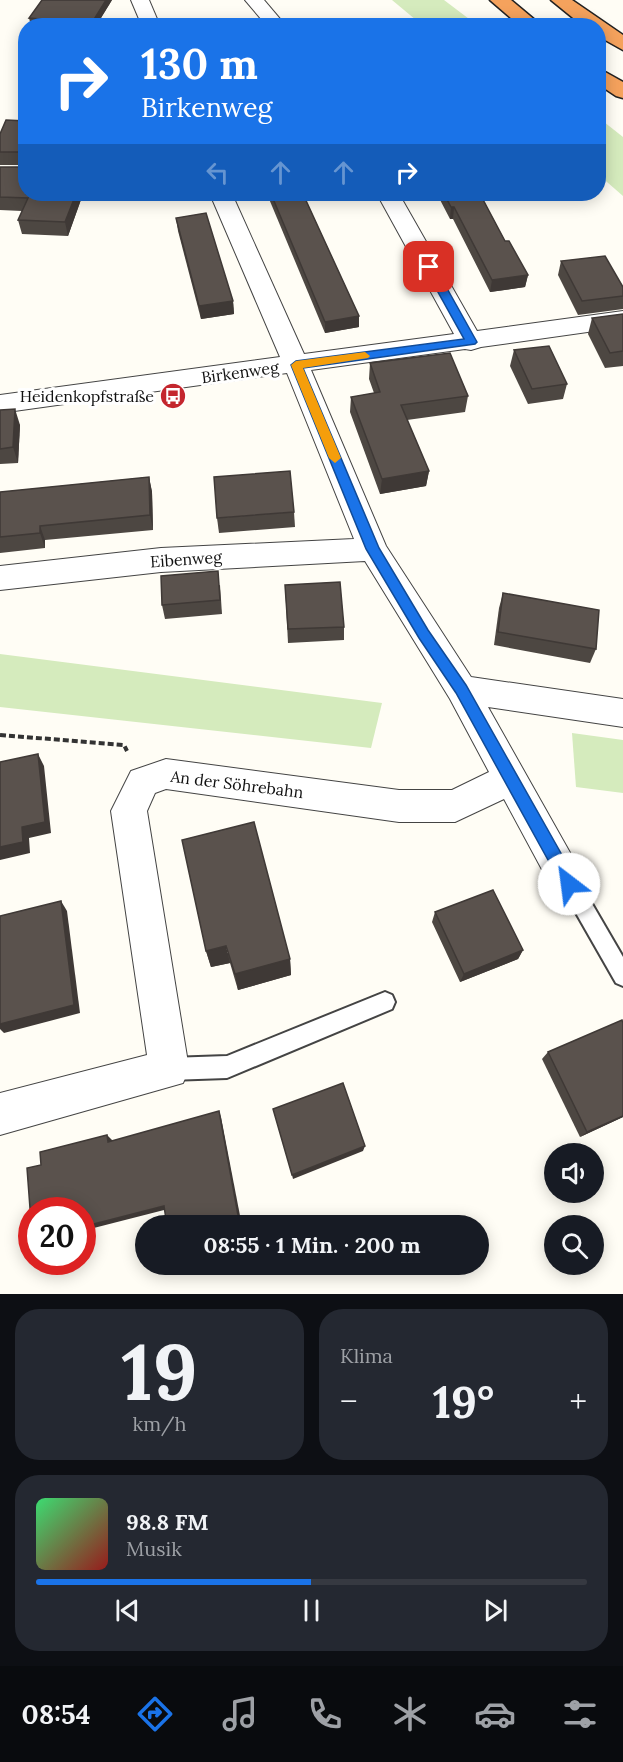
<!DOCTYPE html>
<html lang="de">
<meta charset="utf-8">
<style>
:root{--surface:#171b24;--page:#242831;--text:#f1f3f6;--muted:#9ea1a6;--line:#363941;--accent:#1a73e8}
body{margin:0;font-family:Lora,serif;background:var(--page);color:var(--text);height:100vh;display:flex;flex-direction:column;font-size:22px;white-space:nowrap}
*{box-sizing:border-box;margin:0}
p{font-size:20px;color:var(--muted)}
.icon{flex:none;width:33px;height:33px;fill:none;stroke:currentColor;stroke-width:2;stroke-linecap:round;stroke-linejoin:round}
.map{position:relative;height:1294px;overflow:hidden}
.side{display:flex;flex-direction:column;gap:15px;padding:15px;background:#0d0f14;flex:1}
.side>*{flex:none}
.hud{position:absolute;left:18px;top:18px;width:588px;height:183px;border-radius:24px;box-shadow:0 3px 15px #0003;background:#1a73e8;color:#fff;overflow:hidden}
.controls{position:absolute;left:544px;top:1143px;display:grid;gap:12px}
.controls a{display:grid;place-items:center;width:60px;height:60px;border-radius:50%;background:var(--surface);box-shadow:0 3px 15px #0003;font-size:30px}
.speed{position:absolute;left:18px;top:1197px;display:flex;gap:12px;font-size:30px;font-weight:700;text-align:center}
.speed>*{display:grid;place-content:center;width:78px;height:78px;border-radius:50%;background:var(--surface);box-shadow:0 3px 15px #0003;line-height:1}
.speed .limit{border:9px solid #d22;background:#fff;color:#111}
.pin{position:absolute;display:grid;place-items:center;width:51px;height:51px;color:#fff;margin:-26px;border-radius:12px;box-shadow:0 3px 9px #0006}
.me{position:absolute;width:66px;margin:-33px;rotate:330deg;stroke-linejoin:round;filter:drop-shadow(0 0 4px #0008)}
.turn{display:flex;align-items:center;gap:21px;height:126px;padding:0 24px;font-size:27px}
.turn .icon{width:78px;height:78px;stroke-width:2.5}
.turn b{display:block;font-size:42px;line-height:51px}
.lanes{display:flex;align-items:center;height:57px;padding:0 24px;background:#0003;justify-content:center;gap:30px;direction:ltr}
.lanes .off{opacity:.35}
.big{font-size:45px;font-weight:700;line-height:1.1}
.side .tile{flex:1;display:flex;flex-direction:column;justify-content:center;gap:9px;min-width:0;padding:0 21px;border-radius:24px;background:var(--page)}
.side .dial{align-items:center;gap:0}
.dial b{font-size:78px;line-height:1}
.song{display:flex;align-items:center;gap:18px}
.cover{width:72px;height:72px;border-radius:9px;background:linear-gradient(135deg,hsl(140 70% 55%),hsl(0 70% 35%))}
.played{height:6px;border-radius:3px;background:linear-gradient(90deg,var(--accent) 50%,var(--line) 50%)}
.keys{display:flex;justify-content:space-around;direction:ltr}
.heat{display:flex;justify-content:space-between;align-items:center;font-size:33px;direction:ltr}
.side .tiles{flex:1;display:grid;gap:15px;grid-template-columns:1fr 1fr}
.tile:last-child{grid-column:span 2}
.trip{position:absolute;left:135px;top:1215px;width:354px;height:60px;border-radius:30px;background:var(--surface);box-shadow:0 3px 15px #0003;font-weight:700;line-height:60px;text-align:center}
.tabs{display:flex;height:96px;justify-content:space-around;align-items:center;background:#090b0e;color:var(--muted)}
.tabs .icon{width:42px;height:42px}
.tabs .current{color:var(--accent)}
.tabs b{font-size:27px;color:var(--text)}
.map>svg:first-child{display:block}
</style>
<div class="map">
<svg width="623" height="1294" viewBox="0 0 623 1294">
<rect width="100%" height="100%" fill="#fffdf5"/>
<g fill="#d5ebbd">
<path d="M 392,0 L 444,0 L 477,25 L 422,25 Z"/>
<path d="M 599,118 L 623,137 L 623,196 L 599,175 Z"/>
<path d="M 0,654 L 382,703 L 371,748 L 0,707 Z"/>
<path d="M 572,733 L 623,740 L 623,793 L 576,787 Z"/>
</g>
<g fill="none" stroke-linecap="round" stroke-linejoin="round">
<g stroke="#444" stroke-width="4">
<g id="lane">
<path d="M 559,856 L 566,859 L 623,957 L 623,986 L 616,983 L 552,871 L 550,865 L 552,859 Z"/>
<path d="M 385,992 L 392,995 L 395,1002 L 392,1009 L 227,1078 L 169,1080 L 161,1077 L 158,1069 L 161,1061 L 169,1058 L 227,1056 Z"/>
</g>
</g>
<g stroke="#444" stroke-width="2">
<g id="street">
<path d="M 131,0 L 149,0 L 160,26 L 142,26 Z"/>
<path d="M 245,0 L 264,0 L 286,26 L 267,26 Z"/>
<path d="M 210,194 L 232,194 L 304,354 L 454,334 L 377,194 L 399,194 L 477,331 L 623,311 L 623,327 L 481,347 L 471,350 L 465,349 L 311,370 L 386,546 L 471,677 L 623,699 L 623,727 L 488,707 L 577,865 L 572,877 L 559,882 L 546,877 L 504,799 L 455,822 L 399,822 L 166,789 L 155,793 L 147,811 L 189,1069 L 183,1083 L 0,1135 L 0,1093 L 147,1055 L 111,811 L 131,771 L 166,759 L 399,790 L 452,790 L 489,772 L 450,699 L 365,561 L 161,572 L 0,590 L 0,566 L 161,548 L 354,539 L 287,373 L 0,413 L 0,395 L 280,357 Z"/>
</g>
</g>
<g stroke="#222" stroke-width="3">
<g id="highway">
<path d="M 490,0 L 511,0 L 542,26 L 520,26 Z"/>
<path d="M 551,0 L 572,0 L 623,35 L 623,50 L 598,36 L 598,26 L 583,26 Z"/>
<path d="M 598,68 L 623,82 L 623,98 L 616,96 L 598,84 Z"/>
</g>
</g>
<path stroke="#333" stroke-width="4" stroke-dasharray="6 3" stroke-linecap="butt" d="M 0,735 L 124,745 L 127,751"/>
<use href="#lane" fill="#fff" fill-rule="evenodd"/>
<use href="#street" fill="#fff" fill-rule="evenodd"/>
<use href="#highway" fill="#f5a25d" fill-rule="evenodd"/>
</g>
<g fill="#4d4742">
<path d="M 112,0 L 96,26 L 31,26 L 29,18 Z"/>
<path d="M 26,121 L 26,194 L 83,194 L 68,236 L 22,234 L 18,220 L 22,211 L 0,210 L 0,167 L 24,167 L 24,165 L 0,165 L 0,134 Z"/>
<path d="M 267,194 L 303,194 L 359,316 L 359,327 L 325,333 Z"/>
<path d="M 437,194 L 480,194 L 505,241 L 528,275 L 525,287 L 490,292 L 453,219 L 450,219 Z"/>
<path d="M 176,218 L 233,301 L 234,314 L 201,319 L 178,231 Z"/>
<path d="M 561,261 L 623,287 L 623,309 L 578,315 L 558,275 Z"/>
<path d="M 623,314 L 623,366 L 605,368 L 588,334 L 592,318 Z"/>
<path d="M 514,350 L 567,384 L 563,399 L 528,404 L 510,366 Z"/>
<path d="M 370,363 L 468,396 L 465,412 L 407,420 L 429,471 L 426,486 L 380,494 L 350,412 L 351,397 L 374,393 L 369,379 Z"/>
<path d="M 0,410 L 20,425 L 18,463 L 0,464 Z"/>
<path d="M 149,477 L 152,492 L 153,530 L 45,540 L 45,548 L 0,553 L 0,492 Z"/>
<path d="M 294,512 L 295,527 L 219,533 L 217,518 Z"/>
<path d="M 220,585 L 222,614 L 165,619 L 162,605 Z"/>
<path d="M 285,585 L 344,627 L 344,640 L 288,643 Z"/>
<path d="M 503,593 L 596,649 L 590,663 L 494,645 L 499,608 Z"/>
<path d="M 435,912 L 523,950 L 518,959 L 460,982 L 432,922 Z"/>
<path d="M 206,951 L 290,959 L 291,975 L 238,990 L 230,963 L 211,967 Z"/>
<path d="M 548,1052 L 623,1117 L 580,1137 L 542,1059 Z"/>
</g>
<g fill="#3f3936">
<path d="M 106,0 L 112,0 L 96,26 L 90,26 Z"/>
<path d="M 76,194 L 83,194 L 68,236 L 65,222 Z"/>
<path d="M 451,207 L 454,207 L 453,219 L 450,219 Z"/>
<path d="M 528,275 L 525,287 L 490,292 L 492,280 Z"/>
<path d="M 233,301 L 234,314 L 201,319 L 199,306 Z"/>
<path d="M 359,316 L 359,327 L 325,333 L 325,322 Z"/>
<path d="M 15,409 L 20,425 L 18,463 L 13,447 Z"/>
<path d="M 429,471 L 426,486 L 380,494 L 382,479 Z"/>
<path d="M 149,477 L 152,492 L 153,530 L 150,515 Z"/>
<path d="M 40,526 L 45,540 L 45,548 L 40,533 Z"/>
<path d="M 38,754 L 44,766 L 51,833 L 29,838 L 30,853 L 0,860 L 0,847 L 22,827 Z"/>
<path d="M 61,901 L 67,911 L 80,1013 L 4,1033 L 0,1029 L 0,1024 Z"/>
<path d="M 226,946 L 230,963 L 211,967 L 206,951 Z"/>
<path d="M 523,950 L 518,959 L 460,982 L 464,974 Z"/>
<path d="M 290,959 L 291,975 L 238,990 L 235,974 Z"/>
<path d="M 219,1111 L 221,1117 L 242,1226 L 240,1226 Z"/>
<path d="M 623,1116 L 623,1117 L 580,1137 L 587,1132 Z"/>
<path d="M 107,1135 L 112,1140 L 113,1147 L 108,1142 Z"/>
<path d="M 365,1146 L 363,1151 L 293,1179 L 292,1175 Z"/>
<path d="M 164,1206 L 168,1209 L 82,1231 L 82,1227 Z"/>
</g>
<g fill="#5a524d" stroke="#3f3936" stroke-width="1.5">
<path d="M 42,0 L 106,0 L 90,26 L 63,26 L 62,21 L 29,18 Z"/>
<path d="M 6,120 L 26,121 L 26,194 L 76,194 L 65,222 L 18,220 L 28,198 L 0,197 L 0,167 L 24,167 L 24,152 L 0,152 L 0,134 Z"/>
<path d="M 271,194 L 303,194 L 359,316 L 325,322 Z"/>
<path d="M 444,194 L 480,194 L 505,241 L 509,241 L 528,275 L 492,280 L 454,207 L 451,207 Z"/>
<path d="M 206,213 L 233,301 L 199,306 L 176,218 Z"/>
<path d="M 605,256 L 623,287 L 623,296 L 582,301 L 561,261 Z"/>
<path d="M 623,314 L 623,351 L 610,353 L 592,318 Z"/>
<path d="M 549,346 L 567,384 L 532,389 L 514,350 Z"/>
<path d="M 450,353 L 468,396 L 401,405 L 429,471 L 382,479 L 351,397 L 380,392 L 370,363 Z"/>
<path d="M 15,409 L 13,447 L 0,449 L 0,410 Z"/>
<path d="M 290,471 L 294,512 L 217,518 L 214,477 Z"/>
<path d="M 149,477 L 150,515 L 40,526 L 40,533 L 0,537 L 0,492 Z"/>
<path d="M 218,571 L 220,600 L 162,605 L 161,576 Z"/>
<path d="M 340,582 L 344,627 L 288,629 L 285,585 Z"/>
<path d="M 503,593 L 599,610 L 596,649 L 498,632 Z"/>
<path d="M 38,754 L 45,822 L 22,827 L 23,842 L 0,847 L 0,762 Z"/>
<path d="M 254,822 L 290,959 L 235,974 L 226,946 L 206,951 L 182,840 Z"/>
<path d="M 493,890 L 523,950 L 464,974 L 435,912 Z"/>
<path d="M 61,901 L 74,1005 L 0,1024 L 0,916 Z"/>
<path d="M 622,1020 L 623,1023 L 623,1116 L 587,1132 L 548,1052 Z"/>
<path d="M 343,1083 L 365,1146 L 292,1175 L 273,1109 Z"/>
<path d="M 219,1111 L 240,1226 L 167,1226 L 164,1206 L 82,1227 L 82,1210 L 32,1210 L 32,1235 L 27,1168 L 41,1165 L 40,1152 L 107,1135 L 108,1142 Z"/>
</g>
<path fill="#1a73e8" stroke="#114b97" stroke-width="1.5" d="M 429,264 L 435,267 L 477,342 L 475,344 L 303,368 L 379,548 L 428,630 L 466,685 L 575,878 L 577,884 L 575,889 L 569,891 L 564,889 L 456,693 L 419,638 L 366,549 L 291,365 L 296,361 L 464,339 L 424,267 Z"/>
<path fill="#f59e0b" d="M 365,352 L 370,356 L 368,358 L 303,368 L 341,458 L 335,463 L 329,458 L 291,365 L 296,361 Z"/>
<defs>
<g id="bus-disc" transform="scale(1.35)"><circle r="9.5" fill="#c4262e" stroke="#fff"/><path d="M-5-6H5V4H4V6H2V4H-2V6H-4V4H-5ZM-3.5-4V0h7V-4ZM-3.5 1.2v1.5H-2V1.2ZM2 1.2v1.5H3.5V1.2Z" fill="#fff"/></g>
</defs>
<g fill-rule="evenodd">
<use href="#bus-disc" x="173" y="396"/>
</g>
<g text-anchor="middle" stroke-width="6" stroke-linejoin="round" paint-order="stroke">
<g font-size="16" fill="#111" stroke="#fff">
<text transform="translate(240 372) rotate(-8)" y="6">Birkenweg</text>
<text transform="translate(186 559) rotate(-4)" y="6">Eibenweg</text>
<text transform="translate(237 784) rotate(7)" y="6">An der Söhrebahn</text>
</g>
<g font-size="16" fill="#111" stroke="#fff" text-anchor="end">
<text x="154" y="402">Heidenkopfstraße</text>
</g>
</g>
</svg>
<div class="controls">
<a><svg class="icon" aria-label="sound" viewBox="0 0 24 24"><path d="M4 9h4l5-4v14l-5-4H4zM17 9q2 3 0 6"/></svg></a>
<a><svg class="icon" aria-label="search" viewBox="0 0 24 24"><circle cx="10" cy="10" r="6"/><path d="M15 15l6 6"/></svg></a>
</div>
<div class="speed"><div class="limit">20</div></div>
<div class="pin" style="left:429px;top:267px;background:#d93025"><svg class="icon" aria-label="arrive" viewBox="0 0 24 24"><path d="M6 21V4h12l-3 4 3 4H6"/></svg></div>
<svg class="me" style="left:569px;top:884px" viewBox="-20 -20 40 40"><circle r="19" fill="#fff"/><path d="M0-13L10 11 0 6-10 11z" fill="#1a73e8"/></svg>
<div class="trip">08:55 · 1 Min. · 200 m</div>
<div class="hud">
<div class="turn"><svg class="icon" aria-label="right" viewBox="0 0 24 24"><path d="M7 20v-9h11M14 6l5 5-5 5"/></svg><div><b>130 m</b>Birkenweg</div></div>
<div class="lanes"><svg class="icon off" aria-label="left" viewBox="0 0 24 24"><path d="M17 20v-9H6M10 6l-5 5 5 5"/></svg><svg class="icon off" aria-label="ahead" viewBox="0 0 24 24"><path d="M12 20V5M6 11l6-6 6 6"/></svg><svg class="icon off" aria-label="ahead" viewBox="0 0 24 24"><path d="M12 20V5M6 11l6-6 6 6"/></svg><svg class="icon" aria-label="right" viewBox="0 0 24 24"><path d="M7 20v-9h11M14 6l5 5-5 5"/></svg></div>
</div>
</div>
<section class="side">
<div class="tiles">
<div class="tile dial"><b>19</b><p>km/h</p></div>
<div class="tile"><p>Klima</p>
<div class="heat"><a>−</a><b class="big">19°</b><a>+</a></div>
</div>
<div class="tile">
<div class="song"><i class="cover"></i><div><b>98.8 FM</b><p>Musik</p></div></div>
<div class="played"></div>
<div class="keys"><svg class="icon" aria-label="previous" viewBox="0 0 24 24"><path d="M18 5L8 12l10 7zM5 5v14"/></svg><svg class="icon" aria-label="pause" viewBox="0 0 24 24"><path d="M8 5v14M16 5v14"/></svg><svg class="icon" aria-label="next" viewBox="0 0 24 24"><path d="M6 5l10 7-10 7zM19 5v14"/></svg></div>
</div>
</div>
</section>
<nav class="tabs">
<b>08:54</b>
<svg class="icon current" aria-label="directions" viewBox="0 0 24 24"><path d="M12 3l9 9-9 9-9-9zM9 14v-3h6M13 9l2 2-2 2"/></svg>
<svg class="icon" aria-label="music" viewBox="0 0 24 24"><path d="M9 18V5l10-2v13"/><circle cx="6" cy="18" r="3"/><circle cx="16" cy="16" r="3"/></svg>
<svg class="icon" aria-label="phone" viewBox="0 0 24 24"><path d="M5 4h4l2 5-3 2q2 4 5 5l2-3 5 2v4C11 20 4 13 5 4z"/></svg>
<svg class="icon" aria-label="climate" viewBox="0 0 24 24"><path d="M12 3v18M4 7l16 10M4 17L20 7"/></svg>
<svg class="icon" aria-label="car" viewBox="0 0 24 24"><path d="M5 17H2v-5l4-1 3-4h7l3 4 3 1v5h-3M9 17h6M6 11h13"/><circle cx="7" cy="17" r="2"/><circle cx="17" cy="17" r="2"/></svg>
<svg class="icon" aria-label="filters" viewBox="0 0 24 24"><path d="M4 7h16M4 17h16"/><circle cx="9" cy="7" r="2"/><circle cx="15" cy="17" r="2"/></svg>
</nav>
